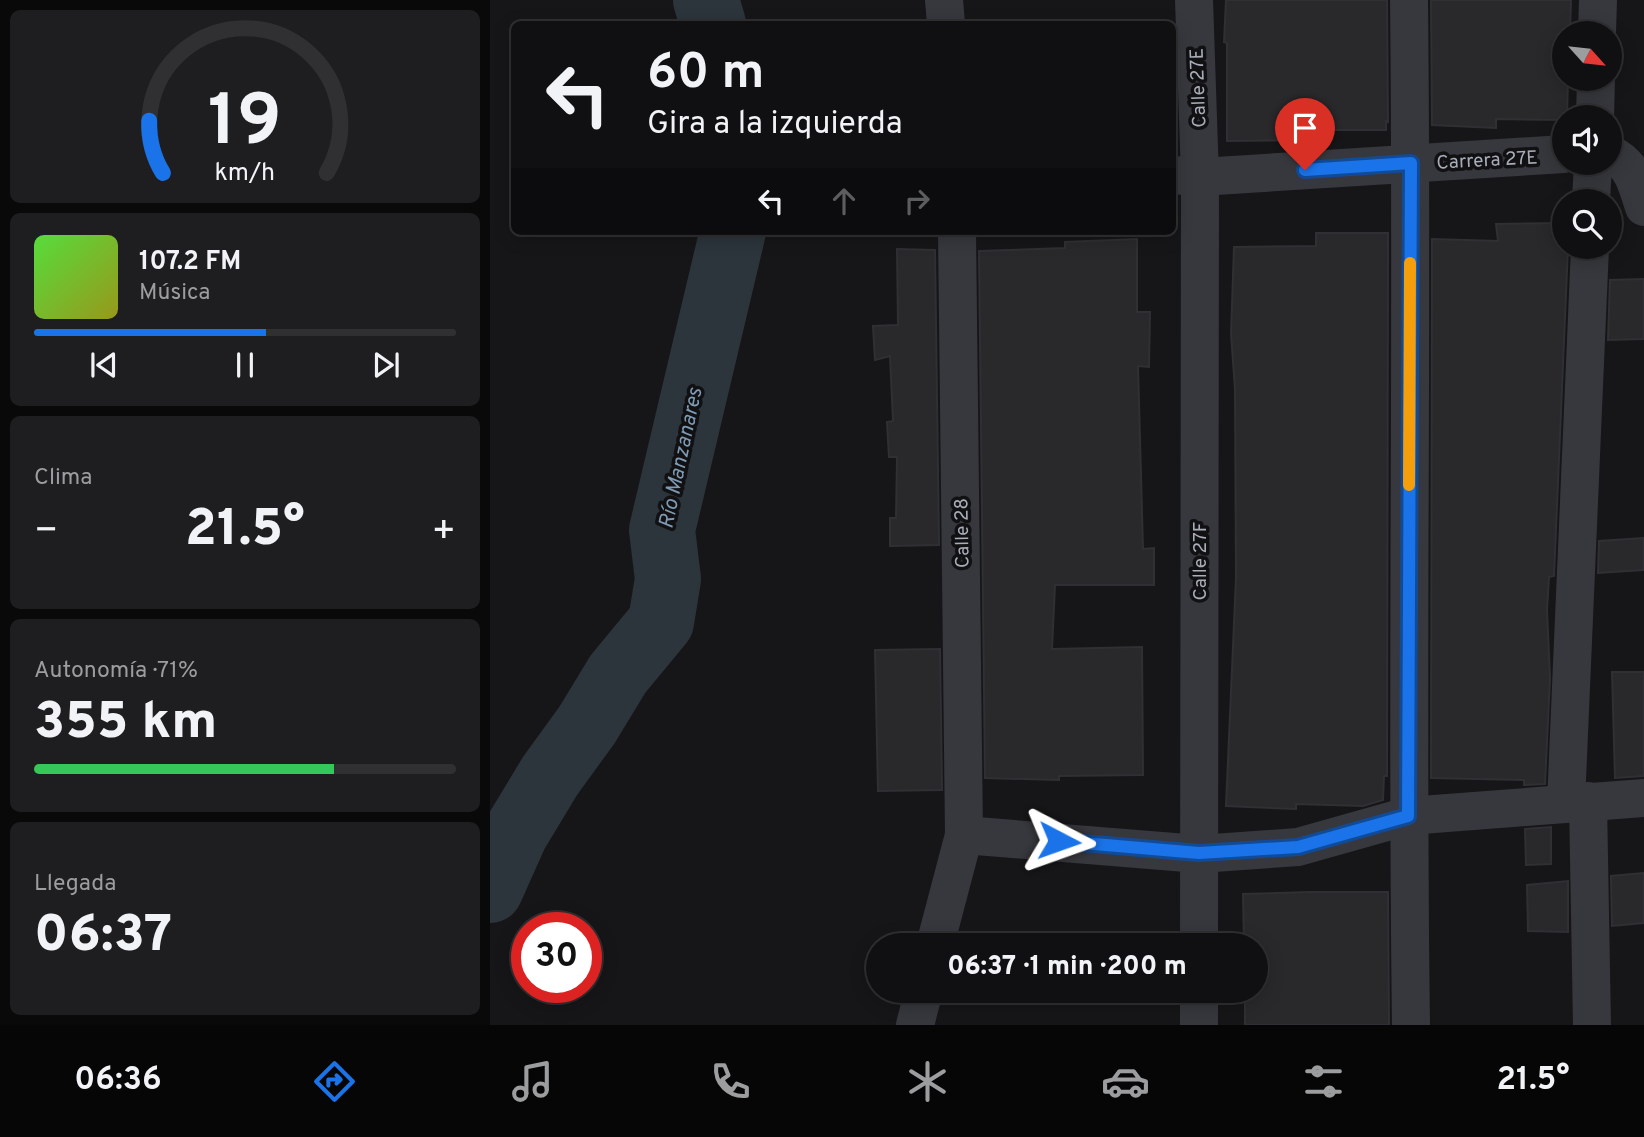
<!DOCTYPE html>
<html lang="es">
<meta charset="utf-8">
<style>
:root{--surface:#101012;--page:#1e1e20;--text:#f1f3f6;--muted:#9c9d9f;--line:#303032;--accent:#1a73e8}
body{margin:0;font-family:Overpass,sans-serif;background:var(--page);color:var(--text);height:100vh;display:flex;flex-direction:column;font-size:26px;white-space:nowrap}
*{box-sizing:border-box;margin:0}
p{font-size:23px;color:var(--muted)}
.icon{flex:none;width:38px;height:38px;fill:none;stroke:currentColor;stroke-width:2;stroke-linecap:round;stroke-linejoin:round}
.map{position:relative;flex:1;overflow:hidden}
.side{display:flex;flex-direction:column;gap:10px;padding:10px;background:#09090a;width:490px}
.side>*{flex:none}
.guide{position:absolute;left:21px;top:21px;width:665px;height:214px;border-radius:10px;box-shadow:0 4px 18px #0003,0 0 0 2px var(--line);background:#101012;color:var(--text);overflow:hidden}
.needle{width:46px;rotate:117deg}
.buttons{position:absolute;left:1062px;top:21px;display:grid;gap:14px}
.buttons a{display:grid;place-items:center;width:70px;height:70px;border-radius:50%;background:var(--surface);box-shadow:0 4px 18px #0003,0 0 0 2px var(--line);font-size:35px}
.speed{position:absolute;left:21px;top:912px;display:flex;gap:14px;font-size:35px;font-weight:700;text-align:center}
.speed>*{display:grid;place-content:center;width:91px;height:91px;border-radius:50%;background:var(--surface);box-shadow:0 4px 18px #0003,0 0 0 2px var(--line);line-height:1}
.speed .limit{border:10px solid #d22;background:#fff;color:#111}
.pin{position:absolute;display:grid;place-items:center;width:60px;height:60px;color:#fff;margin:-72px -30px;border-radius:50% 50% 50% 0;rotate:-45deg;box-shadow:0 0 7px #0007}
.pin .icon{rotate:45deg}
.me{position:absolute;width:77px;margin:-38px;rotate:94deg;stroke-linejoin:round;filter:drop-shadow(0 0 5px #0008)}
.turn{display:flex;align-items:center;gap:24px;height:147px;padding:0 21px;font-size:32px}
.turn .icon{width:91px;height:91px;stroke-width:2.5}
.turn b{display:block;font-size:49px;line-height:60px}
.lanes{display:flex;align-items:center;height:66px;padding:0 21px;background:#0003;justify-content:center;gap:35px;direction:ltr}
.lanes .off{opacity:.35}
.big{font-size:52px;font-weight:800;line-height:1.1}
.side .card{flex:1;display:flex;flex-direction:column;justify-content:center;gap:10px;min-width:0;padding:0 24px;border-radius:10px;background:var(--page)}
.side .dial{align-items:center;gap:0}
.dial svg{height:182px;overflow:visible;fill:none;stroke:var(--line);stroke-width:7;stroke-linecap:round;text-anchor:middle}
.dial text{fill:var(--text);stroke:none}
.song{display:flex;align-items:center;gap:21px}
.cover{width:84px;height:84px;border-radius:10px;background:linear-gradient(135deg,hsl(110 70% 55%),hsl(60 70% 35%))}
.played{height:7px;border-radius:4px;background:linear-gradient(90deg,var(--accent) 55%,var(--line) 55%)}
.keys{display:flex;justify-content:space-around;direction:ltr}
.heat{display:flex;justify-content:space-between;align-items:center;font-size:38px;direction:ltr}
.charge{height:10px;border-radius:5px;background:linear-gradient(90deg,#34c759 71%,var(--line) 0)}
.trip{position:absolute;left:376px;top:933px;width:402px;height:70px;border-radius:35px;background:var(--surface);box-shadow:0 4px 18px #0003,0 0 0 2px var(--line);font-weight:800;line-height:70px;text-align:center}
.menu{display:flex;height:112px;justify-content:space-around;align-items:center;background:#060607;color:var(--muted)}
.menu .icon{width:49px;height:49px}
.menu .current{color:var(--accent)}
.menu b{font-size:32px;color:var(--text)}
main{display:flex;flex:1;min-height:0}
.map>svg:first-child{display:block}
</style>
<main>
<section class="side">
<div class="card dial"><svg viewBox="0 0 100 80">
<path d="M14 69A42 42 0 1 1 86 69"/>
<path d="M14 69A42 42 0 0 1 8 46" stroke="#1a73e8"/>
<text x="50" y="56" font-size="32" font-weight="700">19</text>
<text x="50" y="72" font-size="11">km/h</text>
</svg></div>
<div class="card">
<div class="song"><i class="cover"></i><div><b>107.2 FM</b><p>Música</p></div></div>
<div class="played"></div>
<div class="keys"><svg class="icon" aria-label="previous" viewBox="0 0 24 24"><path d="M18 5L8 12l10 7zM5 5v14"/></svg><svg class="icon" aria-label="pause" viewBox="0 0 24 24"><path d="M8 5v14M16 5v14"/></svg><svg class="icon" aria-label="next" viewBox="0 0 24 24"><path d="M6 5l10 7-10 7zM19 5v14"/></svg></div>
</div>
<div class="card"><p>Clima</p>
<div class="heat"><a>−</a><b class="big">21.5°</b><a>+</a></div>
</div>
<div class="card"><p>Autonomía · 71%</p><b class="big">355 km</b><div class="charge"></div></div>
<div class="card"><p>Llegada</p><b class="big">06:37</b></div>
</section>
<div class="map">
<svg width="1154" height="1025" viewBox="0 0 1154 1025">
<rect width="100%" height="100%" fill="#161618"/>
<g fill="none" stroke-linecap="round" stroke-linejoin="round">
<path stroke="#2c353c" stroke-width="10" d="M 0,828 L 25,834"/>
<g stroke="#2c353c" stroke-width="66">
<path d="M 216,0 L 223,24"/>
<path d="M 0,890 L 25,834 L 60,776 L 97,725 L 128,674 L 171,622 L 178,579 L 172,530 L 243,231"/>
</g>
</g>
<g fill="#29292c" stroke="#303034" stroke-width="2">
<path d="M 736,0 L 897,0 L 898,122 L 896,121 L 896,130 L 822,130 L 822,140 L 737,141 L 737,43 L 734,42 Z"/>
<path d="M 941,0 L 1081,0 L 1080,33 L 1074,33 L 1074,79 L 1078,79 L 1077,117 L 1074,117 L 1074,120 L 1006,119 L 1006,128 L 942,125 Z"/>
<path d="M 1074,223 L 1074,247 L 1078,247 L 1064,576 L 1059,577 L 1057,610 L 1060,678 L 1055,784 L 1034,785 L 1034,780 L 941,778 L 942,239 L 1008,241 L 1006,224 Z"/>
<path d="M 826,233 L 898,233 L 897,776 L 894,776 L 893,800 L 873,806 L 806,804 L 806,809 L 736,806 L 746,578 L 745,389 L 741,334 L 744,247 L 826,246 Z"/>
<path d="M 647,239 L 647,312 L 660,312 L 659,367 L 648,366 L 653,549 L 664,548 L 664,585 L 565,585 L 562,649 L 652,647 L 653,775 L 569,776 L 569,780 L 495,778 L 489,251 L 575,248 L 575,242 Z"/>
<path d="M 407,249 L 445,250 L 449,545 L 400,546 L 400,518 L 406,518 L 407,457 L 399,457 L 397,422 L 403,421 L 400,356 L 385,360 L 383,326 L 408,325 Z"/>
<path d="M 1154,279 L 1154,339 L 1118,340 L 1120,280 Z"/>
<path d="M 1154,538 L 1154,570 L 1108,573 L 1109,541 Z"/>
<path d="M 450,649 L 452,790 L 388,791 L 385,650 Z"/>
<path d="M 1122,672 L 1154,672 L 1154,776 L 1125,778 Z"/>
<path d="M 1061,827 L 1061,864 L 1036,865 L 1035,829 Z"/>
<path d="M 1154,873 L 1154,923 L 1122,926 L 1121,876 Z"/>
<path d="M 1078,881 L 1078,932 L 1038,931 L 1037,885 Z"/>
<path d="M 821,892 L 898,892 L 899,1025 L 755,1025 L 755,990 L 766,990 L 766,945 L 754,945 L 753,894 Z"/>
</g>
<g fill="none" stroke-linecap="round" stroke-linejoin="round">
<g stroke="#37383d" stroke-width="38">
<path d="M 454,0 L 456,24"/>
<path d="M 704,0 L 710,177 L 709,945"/>
<path d="M 919,0 C 923,342 916,683 921,1025"/>
<path d="M 1107,33 L 1108,0"/>
<path d="M 1105,117 L 1106,79"/>
<path d="M 1120,154 C 1144,165 1146,184 1154,207"/>
<path d="M 682,175 L 710,177 L 1074,154"/>
<path d="M 1101,201 L 1103,163"/>
<path d="M 1098,801 L 1102,1025"/>
<path d="M 1076,803 L 1100,247"/>
<path d="M 474,835 L 709,854 L 808,847 L 918,816 L 1154,798"/>
<path d="M 445,945 L 474,835 L 467,231"/>
<path d="M 709,990 L 709,1025"/>
<path d="M 425,1025 L 434,990"/>
</g>
</g>
<g fill="none" stroke-linecap="round" stroke-linejoin="round">
<g stroke="#114b97" stroke-width="18">
<path id="route" d="M 569,841 L 709,853 L 808,847 L 918,816 L 921,163 L 815,170"/>
</g>
<use href="#route" stroke="#1a73e8" stroke-width="12"/>
<path stroke="#f59e0b" stroke-width="12" d="M 919,485 L 920,263"/>
</g>
<g text-anchor="middle" stroke-width="7" stroke-linejoin="round" paint-order="stroke">
<g font-size="19" fill="#a8adb8" stroke="#111113">
<text transform="translate(707 88) rotate(-92)" y="7">Calle 27E</text>
<text transform="translate(997 159) rotate(-3)" y="7">Carrera 27E</text>
<text transform="translate(471 533) rotate(-91)" y="7">Calle 28</text>
<text transform="translate(709 561) rotate(-90)" y="7">Calle 27F</text>
</g>
<g font-size="21" font-style="italic" fill="#7f9bb3" stroke="#111113">
<text transform="translate(190 458) rotate(-78)" y="7">Río Manzanares</text>
</g>
</g>
</svg>
<div class="buttons">
<a><svg class="needle" viewBox="-14 -14 28 28"><path d="M0-13l5 13h-10z" fill="#e53935"/><path d="M0 13l5-13h-10z" fill="#9c9d9f"/></svg></a>
<a><svg class="icon" aria-label="sound" viewBox="0 0 24 24"><path d="M4 9h4l5-4v14l-5-4H4zM17 9q2 3 0 6"/></svg></a>
<a><svg class="icon" aria-label="search" viewBox="0 0 24 24"><circle cx="10" cy="10" r="6"/><path d="M15 15l6 6"/></svg></a>
</div>
<div class="speed"><div class="limit">30</div></div>
<div class="pin" style="left:815px;top:170px;background:#d93025"><svg class="icon" aria-label="arrive" viewBox="0 0 24 24"><path d="M6 21V4h12l-3 4 3 4H6"/></svg></div>
<svg class="me" style="left:569px;top:841px" viewBox="-20 -20 40 40"><path d="M0-17L14 15 0 8-14 15z" fill="#1a73e8" stroke="#fff" stroke-width="4"/></svg>
<div class="trip">06:37 · 1 min · 200 m</div>
<div class="guide">
<div class="turn"><svg class="icon" aria-label="left" viewBox="0 0 24 24"><path d="M17 20v-9H6M10 6l-5 5 5 5"/></svg><div><b>60 m</b>Gira a la izquierda</div></div>
<div class="lanes"><svg class="icon" aria-label="left" viewBox="0 0 24 24"><path d="M17 20v-9H6M10 6l-5 5 5 5"/></svg><svg class="icon off" aria-label="ahead" viewBox="0 0 24 24"><path d="M12 20V5M6 11l6-6 6 6"/></svg><svg class="icon off" aria-label="right" viewBox="0 0 24 24"><path d="M7 20v-9h11M14 6l5 5-5 5"/></svg></div>
</div>
</div>
</main>
<nav class="menu">
<b>06:36</b>
<svg class="icon current" aria-label="directions" viewBox="0 0 24 24"><path d="M12 3l9 9-9 9-9-9zM9 14v-3h6M13 9l2 2-2 2"/></svg>
<svg class="icon" aria-label="music" viewBox="0 0 24 24"><path d="M9 18V5l10-2v13"/><circle cx="6" cy="18" r="3"/><circle cx="16" cy="16" r="3"/></svg>
<svg class="icon" aria-label="phone" viewBox="0 0 24 24"><path d="M5 4h4l2 5-3 2q2 4 5 5l2-3 5 2v4C11 20 4 13 5 4z"/></svg>
<svg class="icon" aria-label="climate" viewBox="0 0 24 24"><path d="M12 3v18M4 7l16 10M4 17L20 7"/></svg>
<svg class="icon" aria-label="car" viewBox="0 0 24 24"><path d="M5 17H2v-5l4-1 3-4h7l3 4 3 1v5h-3M9 17h6M6 11h13"/><circle cx="7" cy="17" r="2"/><circle cx="17" cy="17" r="2"/></svg>
<svg class="icon" aria-label="filters" viewBox="0 0 24 24"><path d="M4 7h16M4 17h16"/><circle cx="9" cy="7" r="2"/><circle cx="15" cy="17" r="2"/></svg>
<b>21.5°</b>
</nav>
